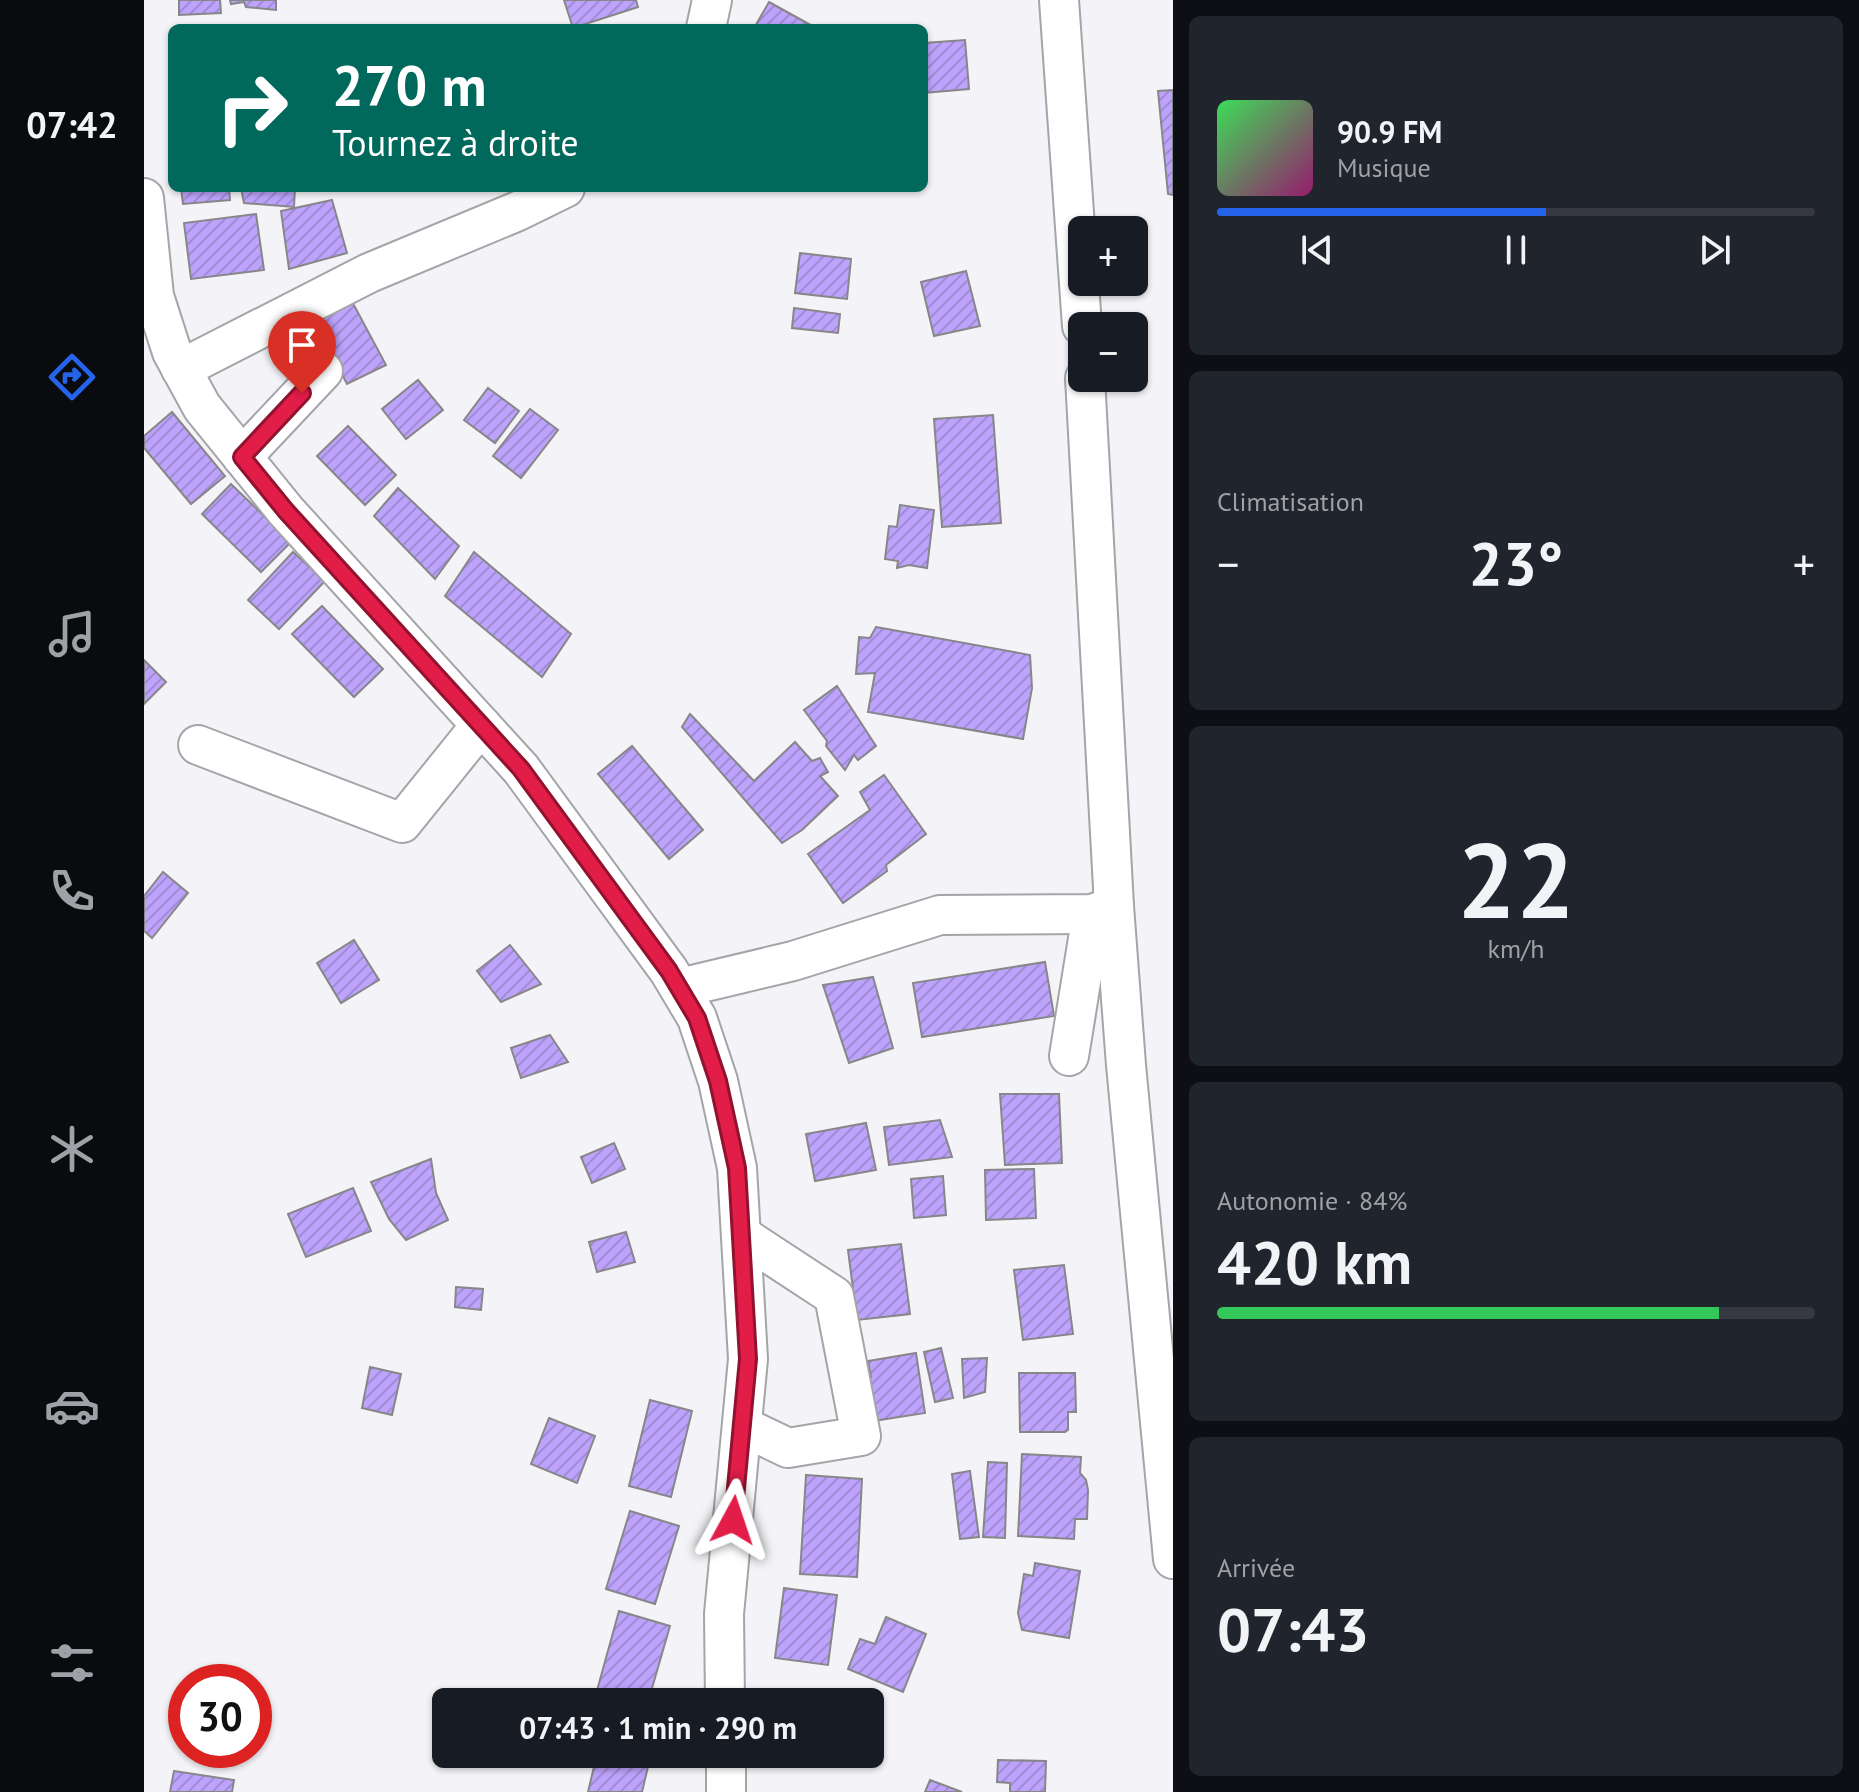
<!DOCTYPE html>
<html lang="fr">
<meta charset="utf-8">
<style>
:root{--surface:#171b24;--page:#20242c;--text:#f1f3f6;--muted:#9ea1a6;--line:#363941;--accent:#2563eb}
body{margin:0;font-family:"PT Sans",sans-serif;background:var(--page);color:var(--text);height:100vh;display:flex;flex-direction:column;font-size:30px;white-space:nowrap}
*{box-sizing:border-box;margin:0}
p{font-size:26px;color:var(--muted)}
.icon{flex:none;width:44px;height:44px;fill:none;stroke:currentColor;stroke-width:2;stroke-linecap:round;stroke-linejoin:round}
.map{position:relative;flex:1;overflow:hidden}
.drawer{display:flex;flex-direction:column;gap:16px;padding:16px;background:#0d0f14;width:686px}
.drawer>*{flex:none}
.banner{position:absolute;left:24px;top:24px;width:760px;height:168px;border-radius:12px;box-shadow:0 2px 6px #0004;background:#00695c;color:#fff;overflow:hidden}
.tools{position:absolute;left:924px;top:216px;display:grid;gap:16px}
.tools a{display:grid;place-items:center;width:80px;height:80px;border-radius:12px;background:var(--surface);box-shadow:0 2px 6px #0004;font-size:40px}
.speed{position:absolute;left:24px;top:1664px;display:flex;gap:16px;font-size:40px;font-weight:700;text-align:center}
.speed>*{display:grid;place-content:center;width:104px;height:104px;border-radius:50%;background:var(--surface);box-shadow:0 2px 6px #0004;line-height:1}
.speed .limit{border:12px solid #d22;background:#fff;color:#111}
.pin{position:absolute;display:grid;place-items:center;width:68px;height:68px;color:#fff;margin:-82px -34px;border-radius:50% 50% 50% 0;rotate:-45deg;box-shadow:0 0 8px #0007}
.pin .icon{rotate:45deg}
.me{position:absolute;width:88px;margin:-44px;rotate:5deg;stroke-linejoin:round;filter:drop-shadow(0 0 6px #0008)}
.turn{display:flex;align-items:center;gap:28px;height:168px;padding:0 32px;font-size:36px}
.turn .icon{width:104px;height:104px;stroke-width:2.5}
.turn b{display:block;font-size:56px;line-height:68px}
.big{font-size:60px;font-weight:600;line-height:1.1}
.drawer .card{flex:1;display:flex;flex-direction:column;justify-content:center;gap:12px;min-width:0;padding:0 28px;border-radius:12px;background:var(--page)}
.drawer .dial{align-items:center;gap:0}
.dial b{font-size:104px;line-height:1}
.song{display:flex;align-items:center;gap:24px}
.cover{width:96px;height:96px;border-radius:12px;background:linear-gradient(135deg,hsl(130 70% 55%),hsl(320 70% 35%))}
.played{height:8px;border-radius:4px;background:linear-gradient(90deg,var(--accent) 55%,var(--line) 55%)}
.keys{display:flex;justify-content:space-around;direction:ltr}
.heat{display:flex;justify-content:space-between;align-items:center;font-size:44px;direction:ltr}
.charge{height:12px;border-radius:6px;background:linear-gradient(90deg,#34c759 84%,var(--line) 0)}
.trip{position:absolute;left:288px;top:1688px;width:452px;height:80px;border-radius:12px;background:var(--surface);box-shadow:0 2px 6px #0004;font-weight:600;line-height:80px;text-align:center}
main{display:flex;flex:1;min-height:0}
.dock{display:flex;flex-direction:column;width:144px;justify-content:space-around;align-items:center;background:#090b0e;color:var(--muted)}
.dock .icon{width:56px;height:56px}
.dock .on{color:var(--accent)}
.dock b{font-size:36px;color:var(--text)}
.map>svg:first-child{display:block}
</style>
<main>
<nav class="dock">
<b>07:42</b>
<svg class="icon on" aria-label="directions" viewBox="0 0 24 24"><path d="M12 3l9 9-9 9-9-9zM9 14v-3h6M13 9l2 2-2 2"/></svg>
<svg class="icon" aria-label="music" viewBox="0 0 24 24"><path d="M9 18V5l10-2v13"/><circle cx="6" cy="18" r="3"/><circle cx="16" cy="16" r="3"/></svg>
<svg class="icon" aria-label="phone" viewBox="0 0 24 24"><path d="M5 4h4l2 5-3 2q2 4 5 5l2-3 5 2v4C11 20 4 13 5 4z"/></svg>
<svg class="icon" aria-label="climate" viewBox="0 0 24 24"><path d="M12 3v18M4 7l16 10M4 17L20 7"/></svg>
<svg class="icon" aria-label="car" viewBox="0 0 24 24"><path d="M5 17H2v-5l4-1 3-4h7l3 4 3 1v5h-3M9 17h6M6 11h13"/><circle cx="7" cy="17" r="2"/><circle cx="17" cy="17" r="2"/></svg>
<svg class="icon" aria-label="filters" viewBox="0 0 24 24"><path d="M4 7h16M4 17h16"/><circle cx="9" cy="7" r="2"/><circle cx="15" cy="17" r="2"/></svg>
</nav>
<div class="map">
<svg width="1029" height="1792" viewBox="0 0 1029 1792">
<defs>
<pattern id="building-hatch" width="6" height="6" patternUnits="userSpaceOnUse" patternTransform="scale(2)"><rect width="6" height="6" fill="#bda3fb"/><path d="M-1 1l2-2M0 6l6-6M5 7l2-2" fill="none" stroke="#a18bd6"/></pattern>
</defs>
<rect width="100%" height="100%" fill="#f4f4f8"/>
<g fill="url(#building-hatch)" stroke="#878689" stroke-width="2">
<path d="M 35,0 L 76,0 L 77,13 L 35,15 Z"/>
<path d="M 86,0 L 132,0 L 132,10 L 102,7 L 100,2 L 87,4 Z"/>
<path d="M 420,0 L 492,0 L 494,7 L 429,28 Z"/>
<path d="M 625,2 L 672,28 L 610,28 Z"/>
<path d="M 821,40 L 825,89 L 780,93 L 780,43 Z"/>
<path d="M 1029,90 L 1029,195 L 1024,194 L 1014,91 Z"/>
<path d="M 37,188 L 85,188 L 86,200 L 39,204 Z"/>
<path d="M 97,188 L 151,188 L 150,207 L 100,203 Z"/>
<path d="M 188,200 L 203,253 L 145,269 L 137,211 Z"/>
<path d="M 112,214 L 120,270 L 47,279 L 40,223 Z"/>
<path d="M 656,253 L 707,259 L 703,299 L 651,293 Z"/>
<path d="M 822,271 L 836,326 L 790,336 L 777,282 Z"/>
<path d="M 204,294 L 242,365 L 203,384 L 167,314 Z"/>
<path d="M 650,308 L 696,314 L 694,333 L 648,328 Z"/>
<path d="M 274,380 L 299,410 L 262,439 L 238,409 Z"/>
<path d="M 344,388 L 375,411 L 351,443 L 320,420 Z"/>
<path d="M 386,409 L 414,430 L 377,478 L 349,456 Z"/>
<path d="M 28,412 L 81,476 L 47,504 L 0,448 L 0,436 Z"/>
<path d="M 849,415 L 857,523 L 798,527 L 790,419 Z"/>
<path d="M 204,426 L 252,475 L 221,505 L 173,456 Z"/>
<path d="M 87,484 L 147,542 L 117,572 L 58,514 Z"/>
<path d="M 254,488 L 315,546 L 291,579 L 230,516 Z"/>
<path d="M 756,505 L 790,510 L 783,568 L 765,565 L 753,568 L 754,561 L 741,559 L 745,526 L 753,527 Z"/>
<path d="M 149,552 L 181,581 L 135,629 L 104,600 Z"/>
<path d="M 330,552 L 427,634 L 398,677 L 301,596 Z"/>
<path d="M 178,606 L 239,669 L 210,697 L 148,634 Z"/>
<path d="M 732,627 L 886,655 L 888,688 L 879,739 L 724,712 L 731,673 L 712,674 L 715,637 L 726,638 Z"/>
<path d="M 0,660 L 22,682 L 0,704 Z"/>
<path d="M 693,686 L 732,746 L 714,760 L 710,755 L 701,770 L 682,746 L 683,741 L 660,710 Z"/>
<path d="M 546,714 L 610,781 L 651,742 L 668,761 L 676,758 L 684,772 L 676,776 L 694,796 L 658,830 L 638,843 L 538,727 Z"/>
<path d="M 488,746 L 559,830 L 525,859 L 454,774 Z"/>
<path d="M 740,775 L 782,834 L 742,865 L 743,871 L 699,903 L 664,854 L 726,810 L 716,792 Z"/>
<path d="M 19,872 L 44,893 L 8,938 L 0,931 L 0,896 Z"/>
<path d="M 210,940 L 235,980 L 197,1003 L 173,963 Z"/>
<path d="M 366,945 L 397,984 L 357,1002 L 333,971 Z"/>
<path d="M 901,962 L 910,1016 L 778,1037 L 769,983 Z"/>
<path d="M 729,977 L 749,1048 L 705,1063 L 679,985 Z"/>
<path d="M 406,1035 L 424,1062 L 377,1078 L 367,1048 Z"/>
<path d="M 856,1094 L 915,1094 L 918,1163 L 861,1165 Z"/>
<path d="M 796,1120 L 808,1157 L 745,1165 L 740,1127 Z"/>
<path d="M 722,1123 L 732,1170 L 671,1181 L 662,1134 Z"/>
<path d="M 470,1143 L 481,1169 L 448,1183 L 437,1157 Z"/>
<path d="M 287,1159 L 292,1193 L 304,1220 L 262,1240 L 245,1219 L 227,1182 Z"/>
<path d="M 890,1169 L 892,1218 L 842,1220 L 841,1170 Z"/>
<path d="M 799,1176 L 802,1215 L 770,1218 L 767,1179 Z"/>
<path d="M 209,1188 L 227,1231 L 162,1257 L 144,1214 Z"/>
<path d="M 482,1232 L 491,1262 L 453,1272 L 445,1242 Z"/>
<path d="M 757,1244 L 766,1314 L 713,1320 L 704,1250 Z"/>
<path d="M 920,1265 L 929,1334 L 879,1340 L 870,1270 Z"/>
<path d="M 312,1287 L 339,1289 L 337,1310 L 311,1307 Z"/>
<path d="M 797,1348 L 809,1398 L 791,1402 L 780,1352 Z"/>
<path d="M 772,1353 L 781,1413 L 729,1421 L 721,1378 L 727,1377 L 724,1361 Z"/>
<path d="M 843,1358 L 841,1392 L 820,1398 L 818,1359 Z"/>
<path d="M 226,1367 L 257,1374 L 248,1415 L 218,1408 Z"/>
<path d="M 875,1373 L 931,1373 L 932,1412 L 924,1412 L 924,1430 L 921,1432 L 876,1432 Z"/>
<path d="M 506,1400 L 548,1411 L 527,1497 L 485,1486 Z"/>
<path d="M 405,1418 L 451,1436 L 433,1483 L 387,1464 Z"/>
<path d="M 878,1454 L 937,1457 L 936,1473 L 942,1480 L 944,1490 L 943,1519 L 931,1519 L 930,1539 L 874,1536 Z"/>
<path d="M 844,1462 L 863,1463 L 861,1538 L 839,1537 Z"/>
<path d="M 826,1471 L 835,1537 L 816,1539 L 808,1474 Z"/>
<path d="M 662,1475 L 718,1479 L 713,1577 L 656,1574 Z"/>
<path d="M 486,1511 L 535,1526 L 511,1604 L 462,1589 Z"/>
<path d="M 891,1563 L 936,1571 L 925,1638 L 878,1630 L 874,1613 L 880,1574 L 889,1576 Z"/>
<path d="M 640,1588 L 693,1595 L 684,1665 L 631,1658 Z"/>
<path d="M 475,1611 L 526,1626 L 504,1702 L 479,1702 L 452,1694 Z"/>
<path d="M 742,1617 L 782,1634 L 759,1692 L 704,1669 L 716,1639 L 731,1644 Z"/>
<path d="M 453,1754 L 507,1754 L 498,1792 L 444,1792 Z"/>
<path d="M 854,1760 L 902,1761 L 901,1792 L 866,1792 L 866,1783 L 853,1782 Z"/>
<path d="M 30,1771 L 90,1780 L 88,1792 L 26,1792 Z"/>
<path d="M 786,1780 L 818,1792 L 781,1792 Z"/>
</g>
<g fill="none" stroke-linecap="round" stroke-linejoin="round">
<g stroke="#a4a5a8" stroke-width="42">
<g id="minor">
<path d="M 915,0 L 938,326"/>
<path d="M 562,28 L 568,0"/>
<path d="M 0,198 L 10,296 L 28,352 L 58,407 L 142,511 L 377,769 L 525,971 L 553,1018 L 574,1081 L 593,1168 L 604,1359 L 580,1614 L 581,1702"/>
<path d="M 37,369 L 225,273 L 374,211 L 421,188"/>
<path d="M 941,378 L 970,906 L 982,1065 L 1029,1559"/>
<path d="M 98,457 L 179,371"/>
<path d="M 54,745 L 258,823 L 337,725"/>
<path d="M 536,988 L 649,961 L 796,915 L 948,914 L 970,906"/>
<path d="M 925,1056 L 948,914"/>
<path d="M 597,1235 L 690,1296 L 717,1436 L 644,1448 L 598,1426"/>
<path d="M 582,1754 L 582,1792"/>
</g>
</g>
<use href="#minor" stroke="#fff" stroke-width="38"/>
</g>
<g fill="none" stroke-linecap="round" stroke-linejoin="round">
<g stroke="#92132f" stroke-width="20">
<path id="route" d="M 158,393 L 98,457 L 142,511 L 377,769 L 525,971 L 553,1018 L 574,1081 L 593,1168 L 604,1359 L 589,1520"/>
</g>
<use href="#route" stroke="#e11d48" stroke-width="14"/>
</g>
</svg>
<div class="tools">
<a>+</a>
<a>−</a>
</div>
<div class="speed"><div class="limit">30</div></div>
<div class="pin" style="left:158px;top:393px;background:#d93025"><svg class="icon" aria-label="arrive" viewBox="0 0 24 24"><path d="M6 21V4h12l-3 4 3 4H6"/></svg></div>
<svg class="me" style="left:589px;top:1520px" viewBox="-20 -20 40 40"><path d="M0-17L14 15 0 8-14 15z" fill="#e11d48" stroke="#fff" stroke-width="4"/></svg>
<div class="trip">07:43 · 1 min · 290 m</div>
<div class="banner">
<div class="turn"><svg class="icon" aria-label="right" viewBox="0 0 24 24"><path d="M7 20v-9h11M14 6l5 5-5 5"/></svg><div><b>270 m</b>Tournez à droite</div></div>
</div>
</div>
<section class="drawer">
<div class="card">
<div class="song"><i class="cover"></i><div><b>90.9 FM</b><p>Musique</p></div></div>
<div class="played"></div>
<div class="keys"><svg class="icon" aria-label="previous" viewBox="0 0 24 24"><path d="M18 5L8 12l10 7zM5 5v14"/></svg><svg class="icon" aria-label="pause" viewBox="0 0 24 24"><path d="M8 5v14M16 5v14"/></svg><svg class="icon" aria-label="next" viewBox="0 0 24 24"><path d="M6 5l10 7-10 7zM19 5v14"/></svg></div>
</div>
<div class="card"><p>Climatisation</p>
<div class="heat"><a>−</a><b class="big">23°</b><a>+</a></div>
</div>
<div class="card dial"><b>22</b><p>km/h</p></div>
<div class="card"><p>Autonomie · 84%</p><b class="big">420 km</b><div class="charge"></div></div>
<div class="card"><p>Arrivée</p><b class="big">07:43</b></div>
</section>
</main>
